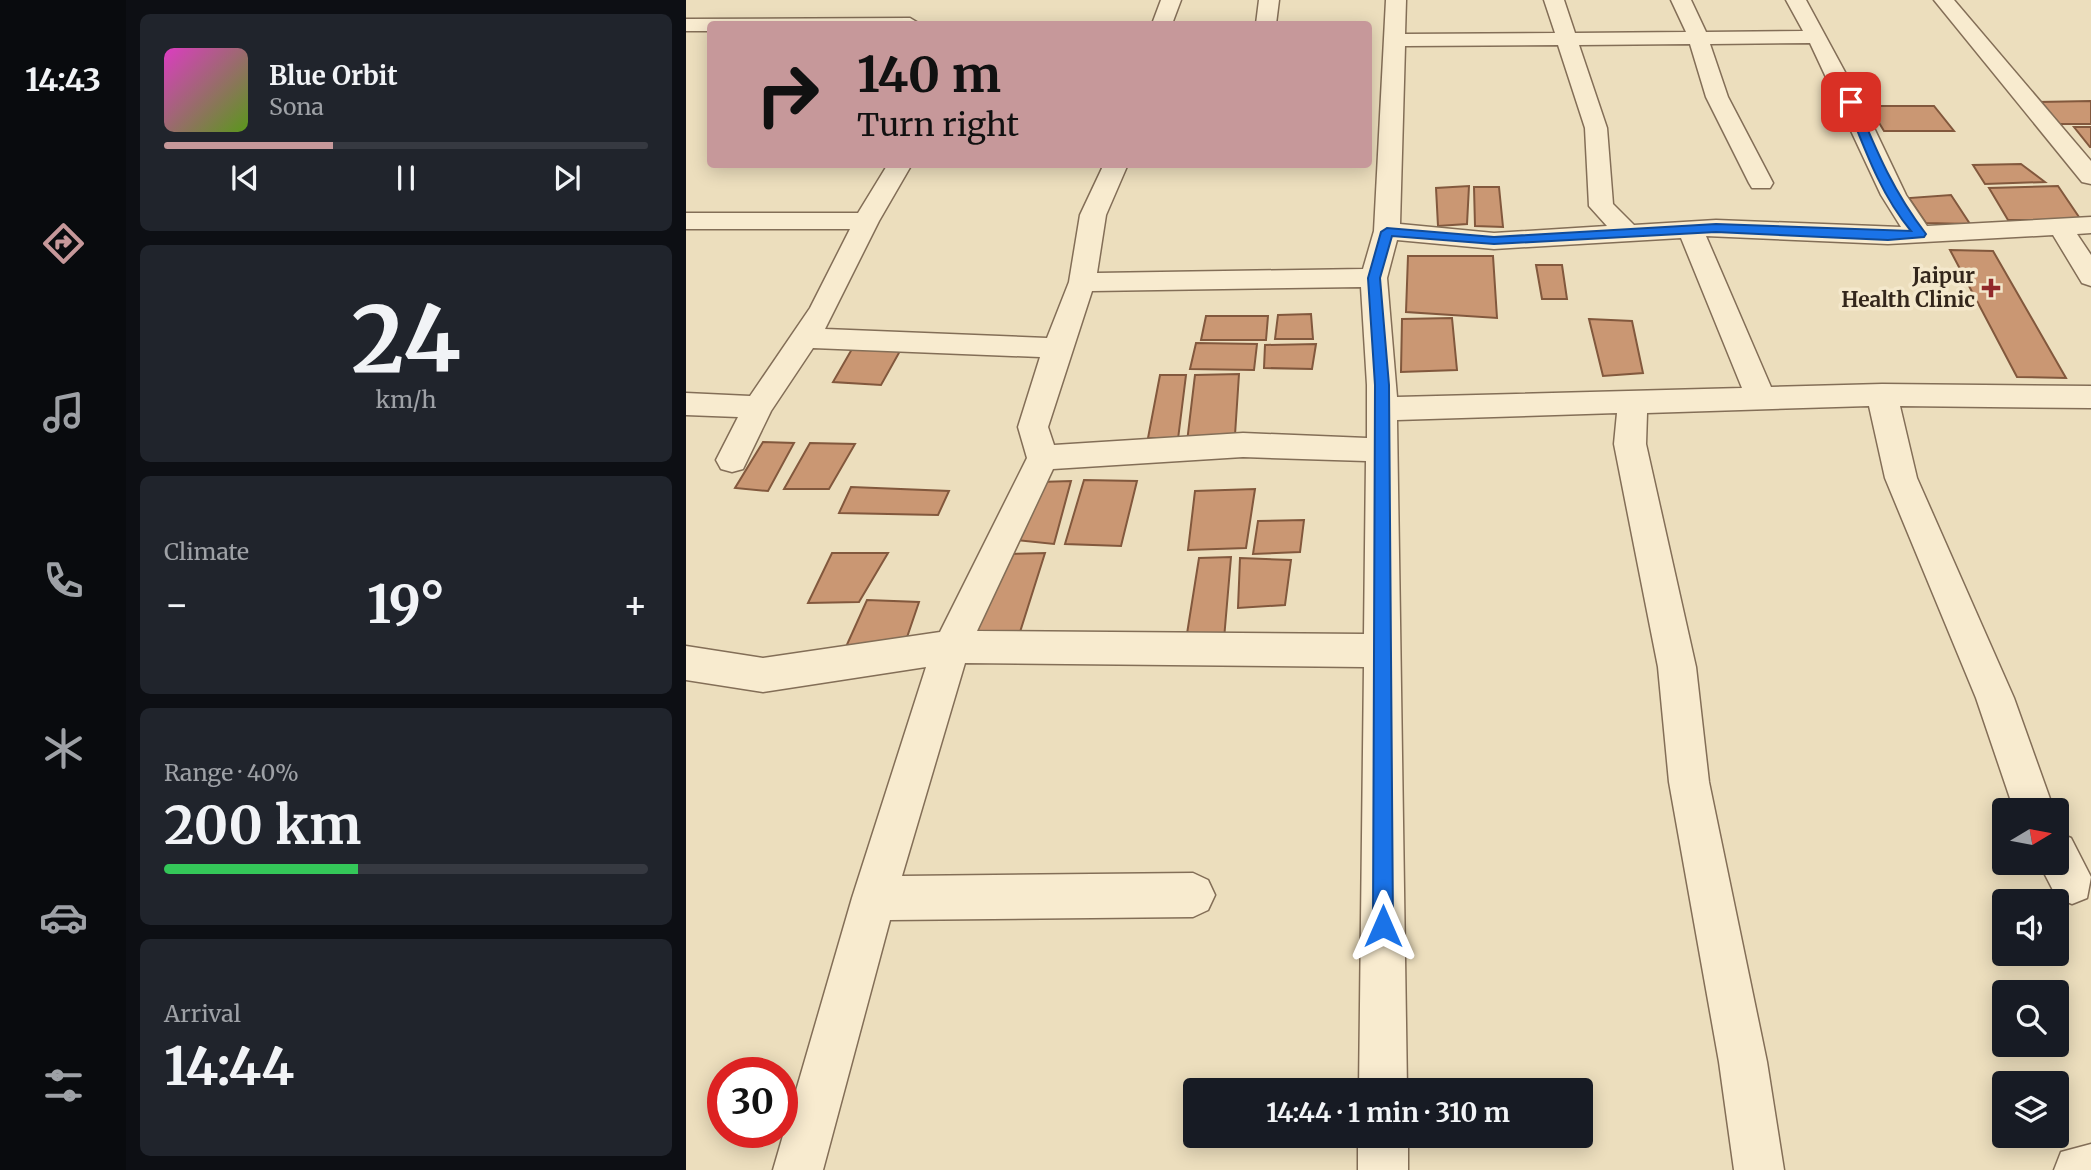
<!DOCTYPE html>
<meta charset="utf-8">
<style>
:root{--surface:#171b24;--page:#20242c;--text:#f1f3f6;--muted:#9ea1a6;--line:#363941;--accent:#c6989a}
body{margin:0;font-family:Merriweather,serif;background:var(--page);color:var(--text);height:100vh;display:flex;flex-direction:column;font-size:26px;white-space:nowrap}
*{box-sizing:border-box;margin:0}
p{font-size:23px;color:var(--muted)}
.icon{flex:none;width:38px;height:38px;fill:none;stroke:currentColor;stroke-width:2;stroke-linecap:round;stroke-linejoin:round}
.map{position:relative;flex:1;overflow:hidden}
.drawer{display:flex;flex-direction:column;gap:14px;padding:14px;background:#0d0f14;width:560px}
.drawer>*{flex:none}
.hud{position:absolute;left:21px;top:21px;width:665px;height:147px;border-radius:7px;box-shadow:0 4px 18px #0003;background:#c6989a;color:#111;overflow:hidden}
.needle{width:46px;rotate:80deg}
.tools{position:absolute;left:1306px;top:798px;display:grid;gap:14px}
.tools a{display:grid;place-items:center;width:77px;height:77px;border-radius:7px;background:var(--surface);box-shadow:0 4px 18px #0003;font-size:35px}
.speed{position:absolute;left:21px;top:1057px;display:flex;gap:14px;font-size:35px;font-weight:700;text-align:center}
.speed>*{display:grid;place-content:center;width:91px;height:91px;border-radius:50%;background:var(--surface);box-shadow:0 4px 18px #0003;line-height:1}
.speed .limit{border:10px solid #d22;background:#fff;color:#111}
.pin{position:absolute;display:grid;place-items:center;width:60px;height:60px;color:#fff;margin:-30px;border-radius:14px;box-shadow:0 4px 10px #0006}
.me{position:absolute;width:77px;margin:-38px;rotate:0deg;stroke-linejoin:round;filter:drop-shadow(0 0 5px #0008)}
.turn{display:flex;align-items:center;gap:24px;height:147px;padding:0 35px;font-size:32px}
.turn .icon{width:91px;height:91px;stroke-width:2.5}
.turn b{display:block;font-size:49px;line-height:60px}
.big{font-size:52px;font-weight:700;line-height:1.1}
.drawer .widget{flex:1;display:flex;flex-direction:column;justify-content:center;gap:10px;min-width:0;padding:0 24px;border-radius:10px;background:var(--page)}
.drawer .dial{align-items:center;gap:0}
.dial b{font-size:91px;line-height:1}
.song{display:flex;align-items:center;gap:21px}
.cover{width:84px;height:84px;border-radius:10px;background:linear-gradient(135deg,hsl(310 70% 55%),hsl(90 70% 35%))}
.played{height:7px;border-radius:4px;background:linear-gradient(90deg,var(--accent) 35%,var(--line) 35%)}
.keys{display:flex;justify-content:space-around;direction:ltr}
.heat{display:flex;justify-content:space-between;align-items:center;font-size:38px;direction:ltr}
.charge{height:10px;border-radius:5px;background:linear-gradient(90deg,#34c759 40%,var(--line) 0)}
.trip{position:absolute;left:497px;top:1078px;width:410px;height:70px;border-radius:7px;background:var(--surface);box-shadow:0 4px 18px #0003;font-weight:700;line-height:70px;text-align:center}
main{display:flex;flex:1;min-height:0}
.tab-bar{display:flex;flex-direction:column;width:126px;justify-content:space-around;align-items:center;background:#090b0e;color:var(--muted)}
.tab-bar .icon{width:49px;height:49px}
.tab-bar .on{color:var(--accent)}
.tab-bar b{font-size:32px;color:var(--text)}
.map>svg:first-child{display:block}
</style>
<main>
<nav class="tab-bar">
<b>14:43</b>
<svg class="icon on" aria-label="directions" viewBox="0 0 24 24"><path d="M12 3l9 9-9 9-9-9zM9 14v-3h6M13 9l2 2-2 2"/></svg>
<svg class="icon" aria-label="music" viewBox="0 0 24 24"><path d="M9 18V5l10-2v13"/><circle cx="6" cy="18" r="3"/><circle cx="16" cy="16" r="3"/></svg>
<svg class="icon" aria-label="phone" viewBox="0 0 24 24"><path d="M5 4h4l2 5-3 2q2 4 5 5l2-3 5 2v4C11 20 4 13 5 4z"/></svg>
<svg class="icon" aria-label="climate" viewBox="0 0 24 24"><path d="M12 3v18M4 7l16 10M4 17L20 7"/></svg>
<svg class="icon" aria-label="car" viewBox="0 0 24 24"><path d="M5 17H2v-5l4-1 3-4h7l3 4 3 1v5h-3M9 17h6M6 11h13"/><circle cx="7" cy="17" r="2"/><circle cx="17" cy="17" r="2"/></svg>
<svg class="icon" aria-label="filters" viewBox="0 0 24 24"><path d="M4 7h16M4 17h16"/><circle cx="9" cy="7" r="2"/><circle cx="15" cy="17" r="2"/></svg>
</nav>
<section class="drawer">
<div class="widget">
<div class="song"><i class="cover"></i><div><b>Blue Orbit</b><p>Sona</p></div></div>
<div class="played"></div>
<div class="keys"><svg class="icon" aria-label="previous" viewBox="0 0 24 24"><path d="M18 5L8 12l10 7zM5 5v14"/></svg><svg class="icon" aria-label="pause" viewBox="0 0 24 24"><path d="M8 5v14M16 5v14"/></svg><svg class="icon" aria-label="next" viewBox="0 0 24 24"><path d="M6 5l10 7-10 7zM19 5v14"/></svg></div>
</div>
<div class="widget dial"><b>24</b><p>km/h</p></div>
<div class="widget"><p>Climate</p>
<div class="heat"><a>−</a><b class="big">19°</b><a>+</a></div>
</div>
<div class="widget"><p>Range · 40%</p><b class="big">200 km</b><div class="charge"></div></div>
<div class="widget"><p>Arrival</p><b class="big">14:44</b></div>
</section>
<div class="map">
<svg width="1405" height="1170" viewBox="0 0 1405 1170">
<rect width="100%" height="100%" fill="#ecdebd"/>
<g fill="#ca9773" stroke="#82583d" stroke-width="2">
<path d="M 1405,101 L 1405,124 L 1371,124 L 1353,102 Z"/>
<path d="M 1183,106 L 1248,106 L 1268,131 L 1198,131 Z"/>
<path d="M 1388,127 L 1405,127 L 1405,147 L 1404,147 Z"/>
<path d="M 1335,164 L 1359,182 L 1299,184 L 1287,165 Z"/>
<path d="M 783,186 L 781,224 L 752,226 L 750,188 Z"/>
<path d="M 1372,186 L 1395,220 L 1322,220 L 1303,188 Z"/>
<path d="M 788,187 L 813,187 L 817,227 L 789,226 Z"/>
<path d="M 1265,195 L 1284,224 L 1240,223 L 1223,198 Z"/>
<path d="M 1264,250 L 1307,251 L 1380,378 L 1331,377 Z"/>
<path d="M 722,256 L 807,256 L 811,318 L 720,312 Z"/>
<path d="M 850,265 L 876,265 L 881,299 L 856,299 Z"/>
<path d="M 625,314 L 627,339 L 589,339 L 592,315 Z"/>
<path d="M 520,316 L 582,316 L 580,340 L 515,340 Z"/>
<path d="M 766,318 L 771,370 L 715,372 L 716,319 Z"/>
<path d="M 903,319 L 946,321 L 957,373 L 917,376 Z"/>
<path d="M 510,343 L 571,344 L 568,370 L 504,369 Z"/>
<path d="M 630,344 L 626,369 L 578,368 L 579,345 Z"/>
<path d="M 166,349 L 214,351 L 195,385 L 147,382 Z"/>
<path d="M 553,374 L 549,435 L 501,442 L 509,375 Z"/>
<path d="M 474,375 L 500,375 L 492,439 L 462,438 Z"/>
<path d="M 77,442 L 108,443 L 82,491 L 49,488 Z"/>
<path d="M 124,443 L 169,444 L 143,489 L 98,489 Z"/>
<path d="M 398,480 L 451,481 L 435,546 L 379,544 Z"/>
<path d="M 385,481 L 368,544 L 329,540 L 353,482 Z"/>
<path d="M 165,487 L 263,491 L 252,515 L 153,513 Z"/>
<path d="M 569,489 L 560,548 L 502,550 L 509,491 Z"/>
<path d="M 618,520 L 614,552 L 567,554 L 572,521 Z"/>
<path d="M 146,553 L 202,553 L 173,602 L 122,603 Z"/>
<path d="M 359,553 L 334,632 L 289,633 L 319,554 Z"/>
<path d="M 545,557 L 538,639 L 500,640 L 513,558 Z"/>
<path d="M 554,558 L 605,560 L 599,605 L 552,608 Z"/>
<path d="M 181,600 L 233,602 L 217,649 L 159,649 Z"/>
</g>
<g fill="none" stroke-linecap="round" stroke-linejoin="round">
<g stroke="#836e57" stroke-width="3">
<g id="street">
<path d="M 475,0 L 495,0 L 486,24 L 466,24 Z"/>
<path d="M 573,0 L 593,0 L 590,24 L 570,24 Z"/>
<path d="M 700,0 L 720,0 L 719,34 L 869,33 L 858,0 L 878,0 L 889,33 L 1000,32 L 985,0 L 1005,0 L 1020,32 L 1117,31 L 1100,0 L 1120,0 L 1179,109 L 1220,195 L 1241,226 L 1405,217 L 1405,233 L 1391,234 L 1405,255 L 1405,286 L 1396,283 L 1367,235 L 1202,244 L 1020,236 L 1085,387 L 1196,384 L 1405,386 L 1405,408 L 1214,406 L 1231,478 L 1328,698 L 1368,810 L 1328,810 L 1290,698 L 1199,478 L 1183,406 L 961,413 L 960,444 L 1010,667 L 1023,782 L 1081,1062 L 1098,1170 L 1048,1170 L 1033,1062 L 983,782 L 972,667 L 928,444 L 931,413 L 711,420 L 721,1090 L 673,1090 L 678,667 L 279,663 L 216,876 L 507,873 L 522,880 L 529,895 L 522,910 L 507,917 L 204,920 L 137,1170 L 87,1170 L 166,898 L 240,667 L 77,692 L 0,680 L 0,646 L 77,658 L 254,632 L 341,458 L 332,427 L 354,357 L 127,348 L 85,411 L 57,469 L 46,472 L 35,469 L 30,460 L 52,417 L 0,415 L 0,393 L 64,396 L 124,308 L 164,229 L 0,229 L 0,213 L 172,213 L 202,164 L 226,164 L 193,221 L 139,329 L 361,338 L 383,282 L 394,215 L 418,164 L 442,164 L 420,215 L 411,273 L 677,269 L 688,231 ZM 1124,43 L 1195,195 L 1215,227 L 1030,220 L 948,225 L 927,204 L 921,128 L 893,45 L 1004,44 L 1020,97 L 1063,183 L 1066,188 L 1084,188 L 1087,183 L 1042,97 L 1024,44 ZM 872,45 L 899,128 L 903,206 L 921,226 L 808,233 L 714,224 L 719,46 ZM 995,238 L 1056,388 L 711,397 L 701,278 L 711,240 L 808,249 ZM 675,287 L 681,385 L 681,438 L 557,433 L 368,445 L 362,427 L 406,291 ZM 557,457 L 680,461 L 678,634 L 291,631 L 367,469 Z"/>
<path d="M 1248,0 L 1268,0 L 1405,161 L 1405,184 L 1396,182 Z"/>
<path d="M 224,18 L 234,24 L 24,24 L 24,31 L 0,31 L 0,19 Z"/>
<path d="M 1370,832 L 1385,838 L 1405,877 L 1401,898 L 1386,904 L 1371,898 L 1353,863 L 1370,863 Z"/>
<rect x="672" y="1136" width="50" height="34"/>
<path d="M 1405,1144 L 1405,1170 L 1368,1170 L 1375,1152 Z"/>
</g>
</g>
<use href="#street" fill="#f8ebcf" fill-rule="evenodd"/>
</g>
<path fill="#1a73e8" stroke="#114b97" stroke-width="2" d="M 1165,99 L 1170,102 C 1191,152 1207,191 1240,234 L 1238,237 L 1202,240 L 1030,232 L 808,244 L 706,236 L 694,278 L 703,385 L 707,926 L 704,933 L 697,936 L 690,933 L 687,926 L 689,385 L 682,278 L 695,232 L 701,228 L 808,237 L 1030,224 L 1225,231 C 1194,194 1178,147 1160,102 Z"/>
<path fill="#91282a" stroke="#f4e8cc" stroke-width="2.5" d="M1301.5 277.5h7v7h7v7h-7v7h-7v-7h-7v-7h7z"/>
<g text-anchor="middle" stroke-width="7" stroke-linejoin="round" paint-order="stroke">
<g font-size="21" font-weight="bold" fill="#33261b" stroke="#f4e8cc" text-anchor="end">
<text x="1289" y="283">Jaipur<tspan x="1289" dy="24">Health Clinic</tspan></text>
</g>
</g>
</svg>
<div class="tools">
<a><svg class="needle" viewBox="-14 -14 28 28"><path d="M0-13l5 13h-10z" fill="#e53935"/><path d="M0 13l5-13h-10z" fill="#9ea1a6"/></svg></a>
<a><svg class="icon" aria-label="sound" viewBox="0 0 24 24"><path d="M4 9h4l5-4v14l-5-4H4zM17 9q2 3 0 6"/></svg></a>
<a><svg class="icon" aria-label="search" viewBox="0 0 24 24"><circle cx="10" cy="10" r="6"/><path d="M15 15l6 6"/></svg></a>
<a><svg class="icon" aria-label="layers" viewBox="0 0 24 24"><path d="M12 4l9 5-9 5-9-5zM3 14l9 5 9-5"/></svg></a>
</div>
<div class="speed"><div class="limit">30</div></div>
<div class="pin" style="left:1165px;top:102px;background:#d93025"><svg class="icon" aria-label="arrive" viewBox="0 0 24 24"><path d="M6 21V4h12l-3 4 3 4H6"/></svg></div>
<svg class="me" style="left:697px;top:926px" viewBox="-20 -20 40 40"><path d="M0-17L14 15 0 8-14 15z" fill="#1a73e8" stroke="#fff" stroke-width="4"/></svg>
<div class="trip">14:44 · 1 min · 310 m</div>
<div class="hud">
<div class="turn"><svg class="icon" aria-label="right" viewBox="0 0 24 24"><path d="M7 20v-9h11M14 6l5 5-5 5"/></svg><div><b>140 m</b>Turn right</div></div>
</div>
</div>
</main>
